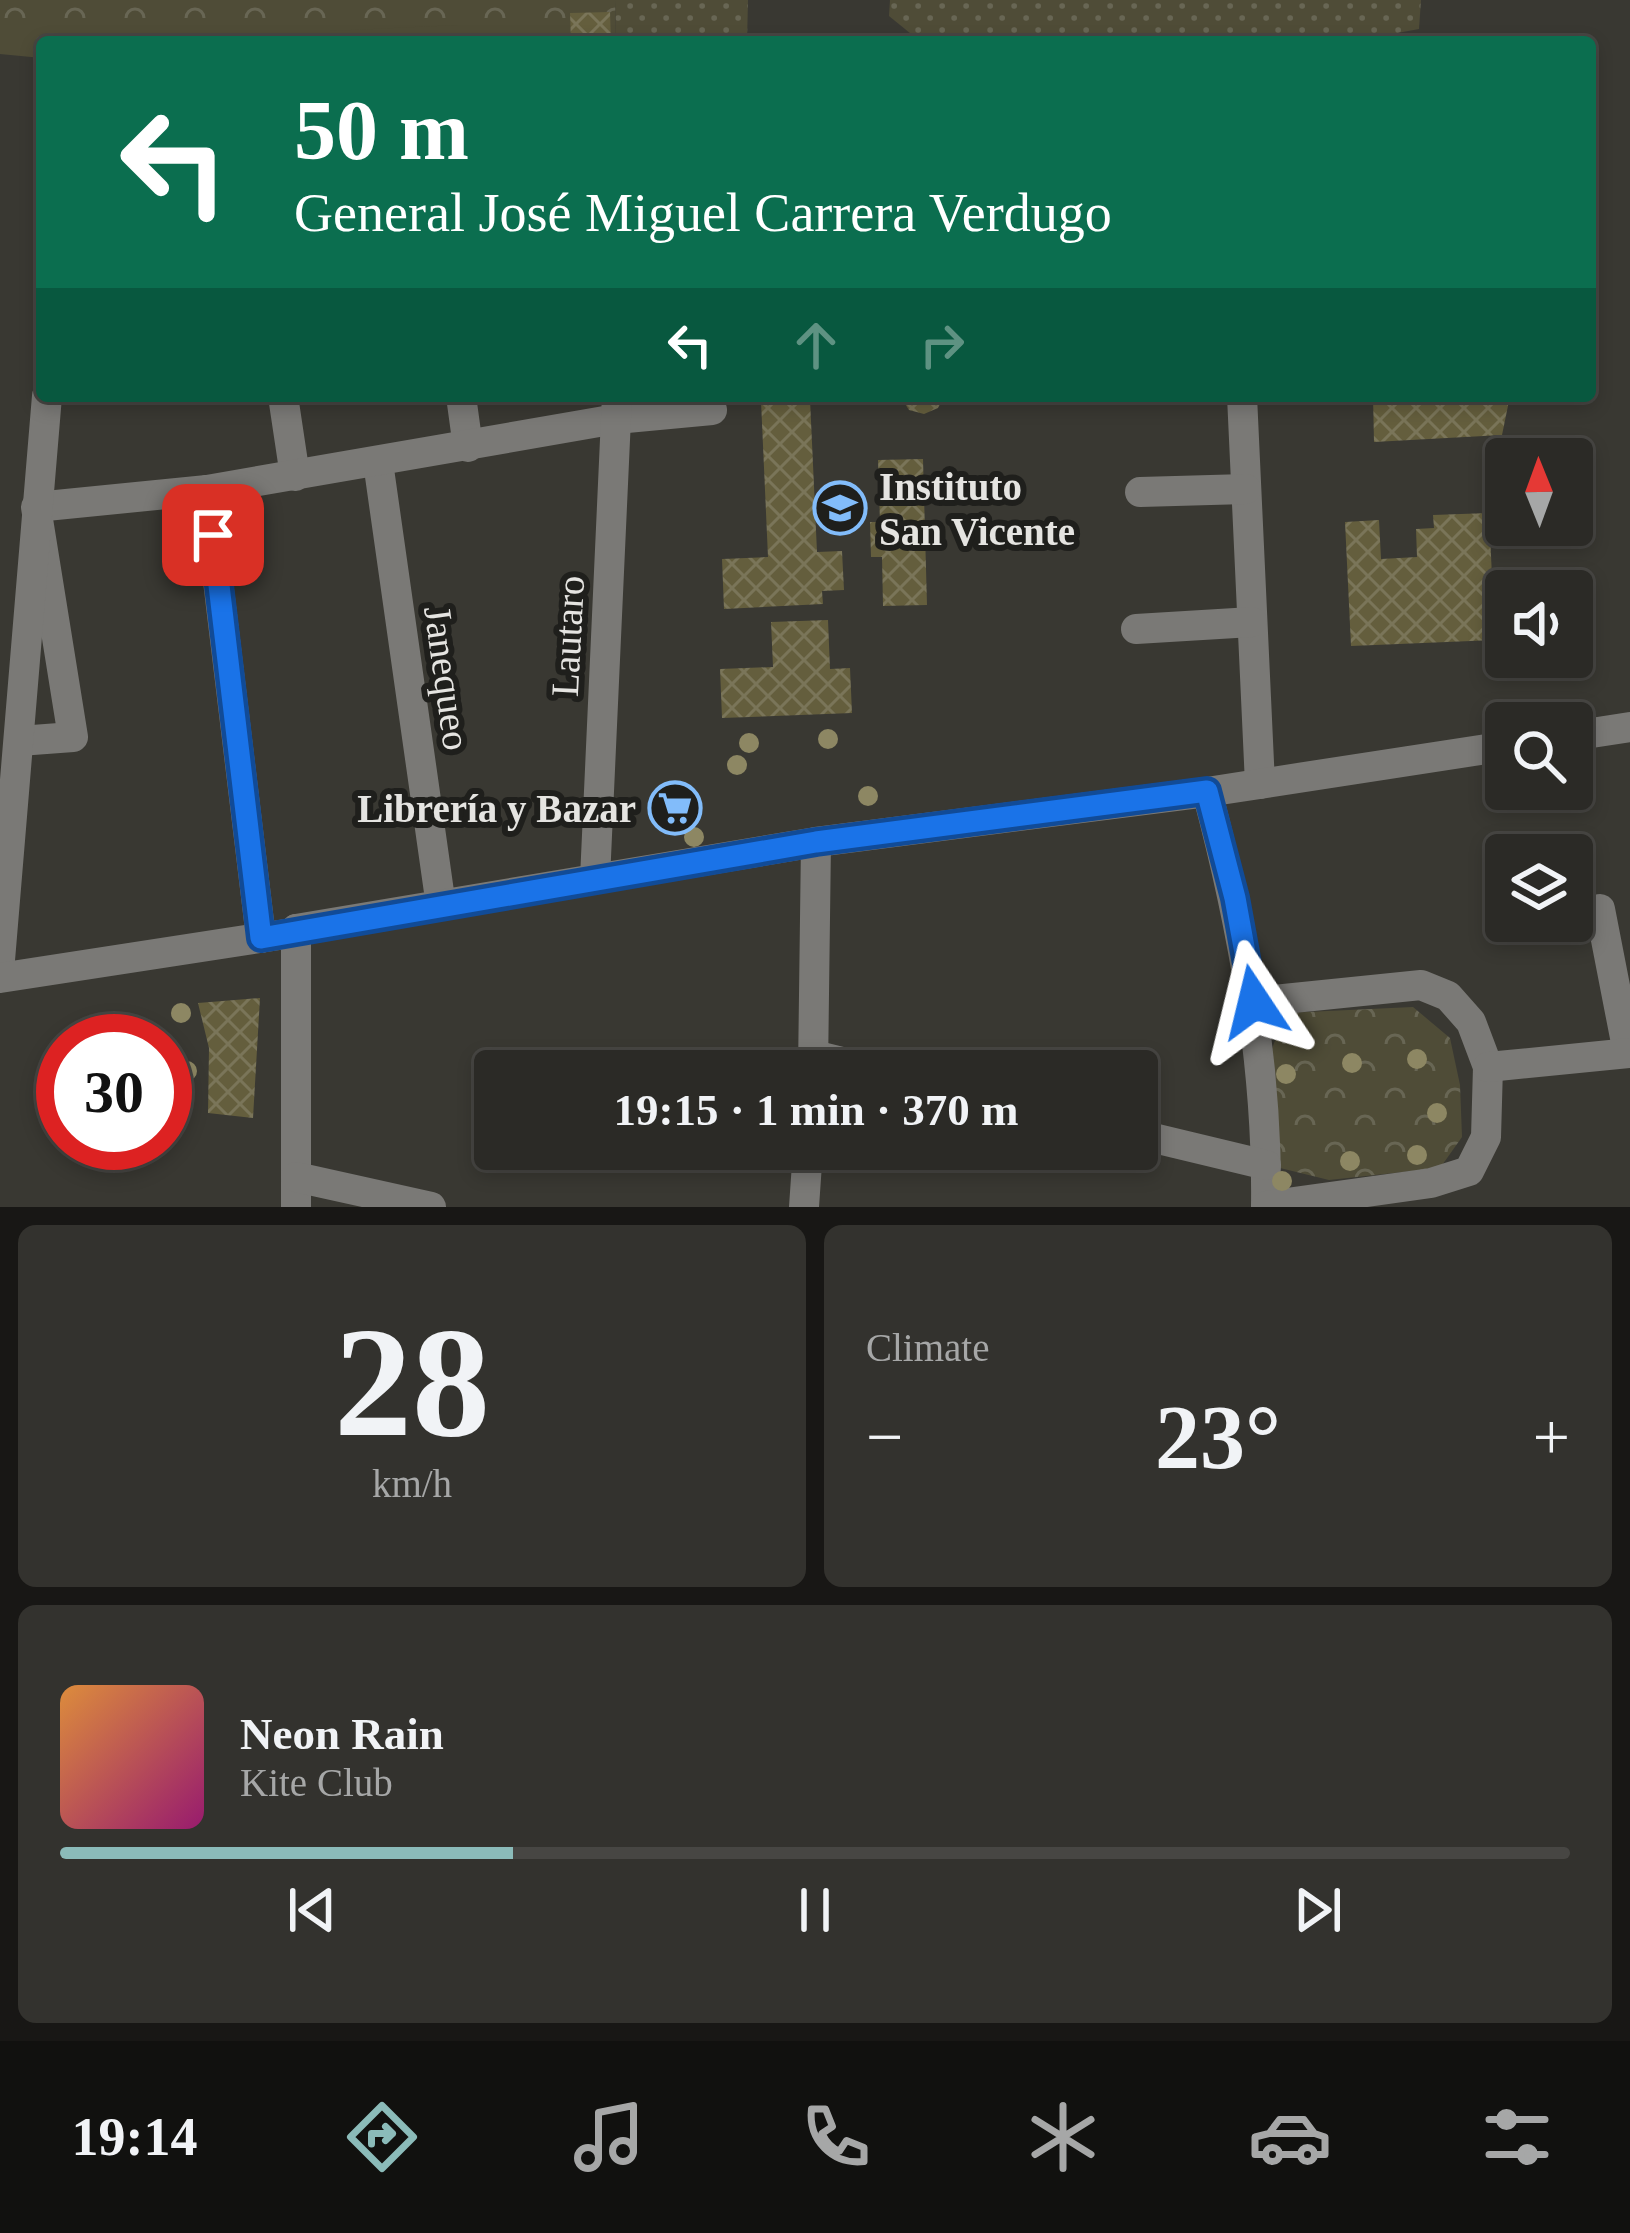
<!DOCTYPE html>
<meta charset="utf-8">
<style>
:root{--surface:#2b2a26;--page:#33322e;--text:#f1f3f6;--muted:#a6a7a7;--line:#474643;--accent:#8bbbb9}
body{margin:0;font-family:"Times New Roman",serif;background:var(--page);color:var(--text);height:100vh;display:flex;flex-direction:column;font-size:45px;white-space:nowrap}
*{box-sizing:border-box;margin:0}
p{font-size:39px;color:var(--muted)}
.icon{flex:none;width:66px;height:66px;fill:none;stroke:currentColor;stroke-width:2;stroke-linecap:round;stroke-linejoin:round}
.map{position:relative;height:1207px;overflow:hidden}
.panel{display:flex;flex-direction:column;gap:18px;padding:18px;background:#181715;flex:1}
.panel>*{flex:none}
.top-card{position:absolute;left:36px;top:36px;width:1560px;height:366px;border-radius:12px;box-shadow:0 6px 18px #0003,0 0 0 3px var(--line);background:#0b6e4f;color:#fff;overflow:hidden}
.needle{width:78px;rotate:359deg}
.tools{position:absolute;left:1485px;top:438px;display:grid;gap:24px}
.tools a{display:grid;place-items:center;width:108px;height:108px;border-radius:12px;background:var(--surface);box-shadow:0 6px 18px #0003,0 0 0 3px var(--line);font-size:60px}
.speed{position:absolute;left:36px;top:1014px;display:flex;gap:24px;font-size:60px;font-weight:700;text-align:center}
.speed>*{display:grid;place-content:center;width:156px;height:156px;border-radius:50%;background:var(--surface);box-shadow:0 6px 18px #0003,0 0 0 3px var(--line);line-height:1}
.speed .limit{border:18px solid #d22;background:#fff;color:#111}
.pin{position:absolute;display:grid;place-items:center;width:102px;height:102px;color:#fff;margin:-51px;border-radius:24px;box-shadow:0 6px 18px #0006}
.me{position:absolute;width:132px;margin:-66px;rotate:350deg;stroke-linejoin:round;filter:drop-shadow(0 0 9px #0008)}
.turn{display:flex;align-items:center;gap:42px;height:252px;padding:0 60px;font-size:54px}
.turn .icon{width:156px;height:156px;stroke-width:2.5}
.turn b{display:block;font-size:84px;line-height:102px}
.lanes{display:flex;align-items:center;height:114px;padding:0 60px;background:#0003;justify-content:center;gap:60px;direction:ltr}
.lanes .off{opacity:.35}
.big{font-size:90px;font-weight:600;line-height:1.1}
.panel .card{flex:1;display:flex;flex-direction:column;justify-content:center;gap:18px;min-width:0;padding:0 42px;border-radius:18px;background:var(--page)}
.panel .dial{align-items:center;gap:0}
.dial b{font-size:156px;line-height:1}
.song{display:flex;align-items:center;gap:36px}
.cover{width:144px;height:144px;border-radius:18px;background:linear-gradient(135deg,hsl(30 70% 55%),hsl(320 70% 35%))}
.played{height:12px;border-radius:6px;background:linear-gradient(90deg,var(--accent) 30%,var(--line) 30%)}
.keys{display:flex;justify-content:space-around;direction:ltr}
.heat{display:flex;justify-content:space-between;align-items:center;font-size:66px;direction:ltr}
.panel .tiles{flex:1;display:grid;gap:18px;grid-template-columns:1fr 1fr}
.card:last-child{grid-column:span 2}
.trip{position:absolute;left:474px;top:1050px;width:684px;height:120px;border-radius:12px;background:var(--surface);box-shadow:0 6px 18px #0003,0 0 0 3px var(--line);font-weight:600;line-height:120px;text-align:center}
.tabs{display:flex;height:192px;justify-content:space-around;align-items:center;background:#11110f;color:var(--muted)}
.tabs .icon{width:84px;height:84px}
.tabs .on{color:var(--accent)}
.tabs b{font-size:54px;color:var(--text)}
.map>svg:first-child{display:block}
</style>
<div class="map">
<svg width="1630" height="1207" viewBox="0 0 1630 1207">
<defs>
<pattern id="grass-dots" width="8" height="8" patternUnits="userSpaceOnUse" patternTransform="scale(3)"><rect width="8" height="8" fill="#4f4c37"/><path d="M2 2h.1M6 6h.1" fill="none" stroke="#686654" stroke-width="1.8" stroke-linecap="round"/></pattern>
<pattern id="forest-crowns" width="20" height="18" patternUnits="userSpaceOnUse" patternTransform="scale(3)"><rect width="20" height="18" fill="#4f4c37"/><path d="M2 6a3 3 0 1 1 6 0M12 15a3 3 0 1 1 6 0" fill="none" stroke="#686654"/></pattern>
<pattern id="building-cross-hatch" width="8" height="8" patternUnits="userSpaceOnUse" patternTransform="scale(3)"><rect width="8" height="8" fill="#645e3d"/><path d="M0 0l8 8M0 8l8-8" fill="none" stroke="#7a7559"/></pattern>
</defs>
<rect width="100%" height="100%" fill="#393832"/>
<g fill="url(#grass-dots)">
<path d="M 615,0 L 748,0 L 747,42 L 616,42 Z"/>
<path d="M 890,0 L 1421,0 L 1419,29 L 1348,42 L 921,42 L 889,16 Z"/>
</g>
<g fill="url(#forest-crowns)">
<path d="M 0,0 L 615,0 L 616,42 L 42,42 L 42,58 L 0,54 Z"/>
<path d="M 1413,1007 L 1450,1038 L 1460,1085 L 1462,1137 L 1440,1168 L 1329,1180 L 1276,1167 L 1269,1057 L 1285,1013 Z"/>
</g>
<path fill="#4f4c37" d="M 458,25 L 458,42 L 330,42 L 330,31 Z"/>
<g fill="url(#building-cross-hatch)">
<path d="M 610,12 L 611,42 L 571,42 L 570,13 Z"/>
<path d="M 900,396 L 944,396 L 938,408 L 924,414 L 909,410 Z"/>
<path d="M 1373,396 L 1510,396 L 1502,435 L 1374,442 Z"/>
<path d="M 810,399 L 817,552 L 842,551 L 844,590 L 822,591 L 823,604 L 724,609 L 722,559 L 768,557 L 761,401 Z"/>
<path d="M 923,459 L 927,605 L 883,606 L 882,557 L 871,557 L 870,522 L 880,522 L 878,460 Z"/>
<path d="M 1489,513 L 1495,640 L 1351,646 L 1345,522 L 1379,520 L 1381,559 L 1417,557 L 1416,529 L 1434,528 L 1433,515 Z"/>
<path d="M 828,620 L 830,669 L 850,668 L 852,713 L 722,718 L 720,669 L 773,667 L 771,622 Z"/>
<path d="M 260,998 L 253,1118 L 208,1113 L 209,1048 L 198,1003 Z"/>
</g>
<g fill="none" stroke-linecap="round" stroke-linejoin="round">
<g stroke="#7a7976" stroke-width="30">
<path d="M 283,396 L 295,476"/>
<path d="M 461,396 L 468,447"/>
<path d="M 1242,396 L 1260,784"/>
<path d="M 378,462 L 441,906"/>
<path d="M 207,490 L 261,938"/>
<path d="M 1140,492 L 1246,489"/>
<path d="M 1136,629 L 1252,622"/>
<path d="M 1572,736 L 1630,727"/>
<path d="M 19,741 L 73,737 L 36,507 L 207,490 L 616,419 L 712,410"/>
<path d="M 1207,792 C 1243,928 1268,1065 1266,1207"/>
<path d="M 595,879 L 617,396"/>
<path d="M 1600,909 L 1628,1053"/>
<path d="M 296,929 L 296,1207"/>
<path d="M 0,960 L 47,396"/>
<path d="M 0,978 L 292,933 L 296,929 L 816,842 L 1207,792 L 1506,746"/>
<path d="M 1254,1002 L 1421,985 L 1448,996 L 1471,1022 L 1488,1067 L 1486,1137 L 1469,1171 L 1431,1183 L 1266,1206"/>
<path d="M 814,1055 L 879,1071"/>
<path d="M 1488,1067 L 1630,1053"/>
<path d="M 813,1071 L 816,842"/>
<path d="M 1137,1134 L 1266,1165"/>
<path d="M 296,1177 L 431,1207"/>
<path d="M 804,1207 L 808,1149"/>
</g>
</g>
<g fill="#8d8763">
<circle cx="828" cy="739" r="10"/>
<circle cx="749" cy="743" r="10"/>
<circle cx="737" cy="765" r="10"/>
<circle cx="868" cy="796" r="10"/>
<circle cx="694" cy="837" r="10"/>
<circle cx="181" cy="1013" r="10"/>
<circle cx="1417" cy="1059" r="10"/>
<circle cx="1352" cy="1063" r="10"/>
<circle cx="187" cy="1071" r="10"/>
<circle cx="1286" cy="1074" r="10"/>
<circle cx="1437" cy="1113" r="10"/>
<circle cx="1417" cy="1155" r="10"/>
<circle cx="1350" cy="1161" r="10"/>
<circle cx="1282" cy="1181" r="10"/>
</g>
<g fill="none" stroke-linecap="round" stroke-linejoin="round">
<g stroke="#114b97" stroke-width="30">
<path id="route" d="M 213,535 L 261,938 L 816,842 L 1207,791 L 1235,898 L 1254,1002"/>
</g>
<use href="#route" stroke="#1a73e8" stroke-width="21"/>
</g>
<defs>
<g id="school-ring" transform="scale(2.7)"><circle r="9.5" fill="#1f1f1c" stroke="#82bcfa" stroke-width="1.5"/><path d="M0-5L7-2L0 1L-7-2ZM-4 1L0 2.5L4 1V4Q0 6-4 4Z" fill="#82bcfa"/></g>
<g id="supermarket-ring" transform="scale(2.7)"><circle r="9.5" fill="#1f1f1c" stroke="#82bcfa" stroke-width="1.5"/><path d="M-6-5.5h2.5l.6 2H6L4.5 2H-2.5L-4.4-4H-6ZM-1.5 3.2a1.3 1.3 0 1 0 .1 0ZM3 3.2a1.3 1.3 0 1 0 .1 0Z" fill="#82bcfa"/></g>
</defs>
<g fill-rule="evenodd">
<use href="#school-ring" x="840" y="508"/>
<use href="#supermarket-ring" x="675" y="808"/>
</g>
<g text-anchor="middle" stroke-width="12" stroke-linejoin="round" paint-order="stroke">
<g font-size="39" font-weight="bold" fill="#e5e4e1" stroke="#1f1f1c" text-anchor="start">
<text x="879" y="500">Instituto<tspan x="879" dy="45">San Vicente</tspan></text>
<text x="636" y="822" text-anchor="end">Librería y Bazar</text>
</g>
<g font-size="39" fill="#e5e4e1" stroke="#1f1f1c">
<text transform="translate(567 636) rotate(-87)" y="14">Lautaro</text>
<text transform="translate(448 678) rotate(82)" y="14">Janequeo</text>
</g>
</g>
</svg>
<div class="tools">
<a><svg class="needle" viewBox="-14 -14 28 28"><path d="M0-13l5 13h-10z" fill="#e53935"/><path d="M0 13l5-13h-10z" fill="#a6a7a7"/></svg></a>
<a><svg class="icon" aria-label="sound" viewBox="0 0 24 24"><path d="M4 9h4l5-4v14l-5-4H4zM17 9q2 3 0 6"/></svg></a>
<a><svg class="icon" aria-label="search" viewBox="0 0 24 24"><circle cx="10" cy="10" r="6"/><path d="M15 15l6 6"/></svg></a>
<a><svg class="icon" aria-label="layers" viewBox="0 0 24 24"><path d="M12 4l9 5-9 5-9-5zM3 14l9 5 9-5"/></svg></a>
</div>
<div class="speed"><div class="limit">30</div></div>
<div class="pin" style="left:213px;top:535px;background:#d93025"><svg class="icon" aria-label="arrive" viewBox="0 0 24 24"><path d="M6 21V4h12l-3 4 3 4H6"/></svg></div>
<svg class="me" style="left:1254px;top:1002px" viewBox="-20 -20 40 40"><path d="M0-17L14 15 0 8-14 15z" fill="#1a73e8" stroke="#fff" stroke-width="4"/></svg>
<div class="trip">19:15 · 1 min · 370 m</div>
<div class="top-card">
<div class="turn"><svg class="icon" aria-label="left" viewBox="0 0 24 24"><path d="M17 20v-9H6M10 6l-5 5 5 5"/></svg><div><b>50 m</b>General José Miguel Carrera Verdugo</div></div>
<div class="lanes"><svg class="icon" aria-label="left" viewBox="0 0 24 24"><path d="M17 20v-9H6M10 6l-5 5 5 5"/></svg><svg class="icon off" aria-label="ahead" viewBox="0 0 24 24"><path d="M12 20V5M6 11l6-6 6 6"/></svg><svg class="icon off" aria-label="right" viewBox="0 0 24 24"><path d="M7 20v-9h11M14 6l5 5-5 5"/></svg></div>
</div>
</div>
<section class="panel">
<div class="tiles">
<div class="card dial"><b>28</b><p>km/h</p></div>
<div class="card"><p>Climate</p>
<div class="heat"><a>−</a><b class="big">23°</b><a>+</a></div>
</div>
<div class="card">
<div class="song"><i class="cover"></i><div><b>Neon Rain</b><p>Kite Club</p></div></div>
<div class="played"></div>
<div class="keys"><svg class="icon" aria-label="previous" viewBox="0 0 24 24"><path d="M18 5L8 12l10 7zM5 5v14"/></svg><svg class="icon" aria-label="pause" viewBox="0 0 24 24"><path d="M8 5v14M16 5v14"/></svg><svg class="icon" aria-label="next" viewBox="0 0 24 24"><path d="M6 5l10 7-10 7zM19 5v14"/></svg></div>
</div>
</div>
</section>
<nav class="tabs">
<b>19:14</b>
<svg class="icon on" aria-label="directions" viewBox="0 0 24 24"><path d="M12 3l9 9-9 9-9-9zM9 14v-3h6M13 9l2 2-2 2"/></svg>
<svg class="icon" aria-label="music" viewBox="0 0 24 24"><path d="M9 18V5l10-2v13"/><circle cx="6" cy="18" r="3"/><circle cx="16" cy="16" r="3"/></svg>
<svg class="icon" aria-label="phone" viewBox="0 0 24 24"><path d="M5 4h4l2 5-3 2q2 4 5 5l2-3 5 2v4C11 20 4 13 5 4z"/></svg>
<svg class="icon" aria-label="climate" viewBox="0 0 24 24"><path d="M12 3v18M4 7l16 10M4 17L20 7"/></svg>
<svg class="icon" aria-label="car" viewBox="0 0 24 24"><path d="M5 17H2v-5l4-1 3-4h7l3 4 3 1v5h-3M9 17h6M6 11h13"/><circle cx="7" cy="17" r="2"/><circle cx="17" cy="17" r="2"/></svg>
<svg class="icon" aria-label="filters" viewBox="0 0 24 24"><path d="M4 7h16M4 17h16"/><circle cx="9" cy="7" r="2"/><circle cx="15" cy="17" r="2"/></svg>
</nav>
